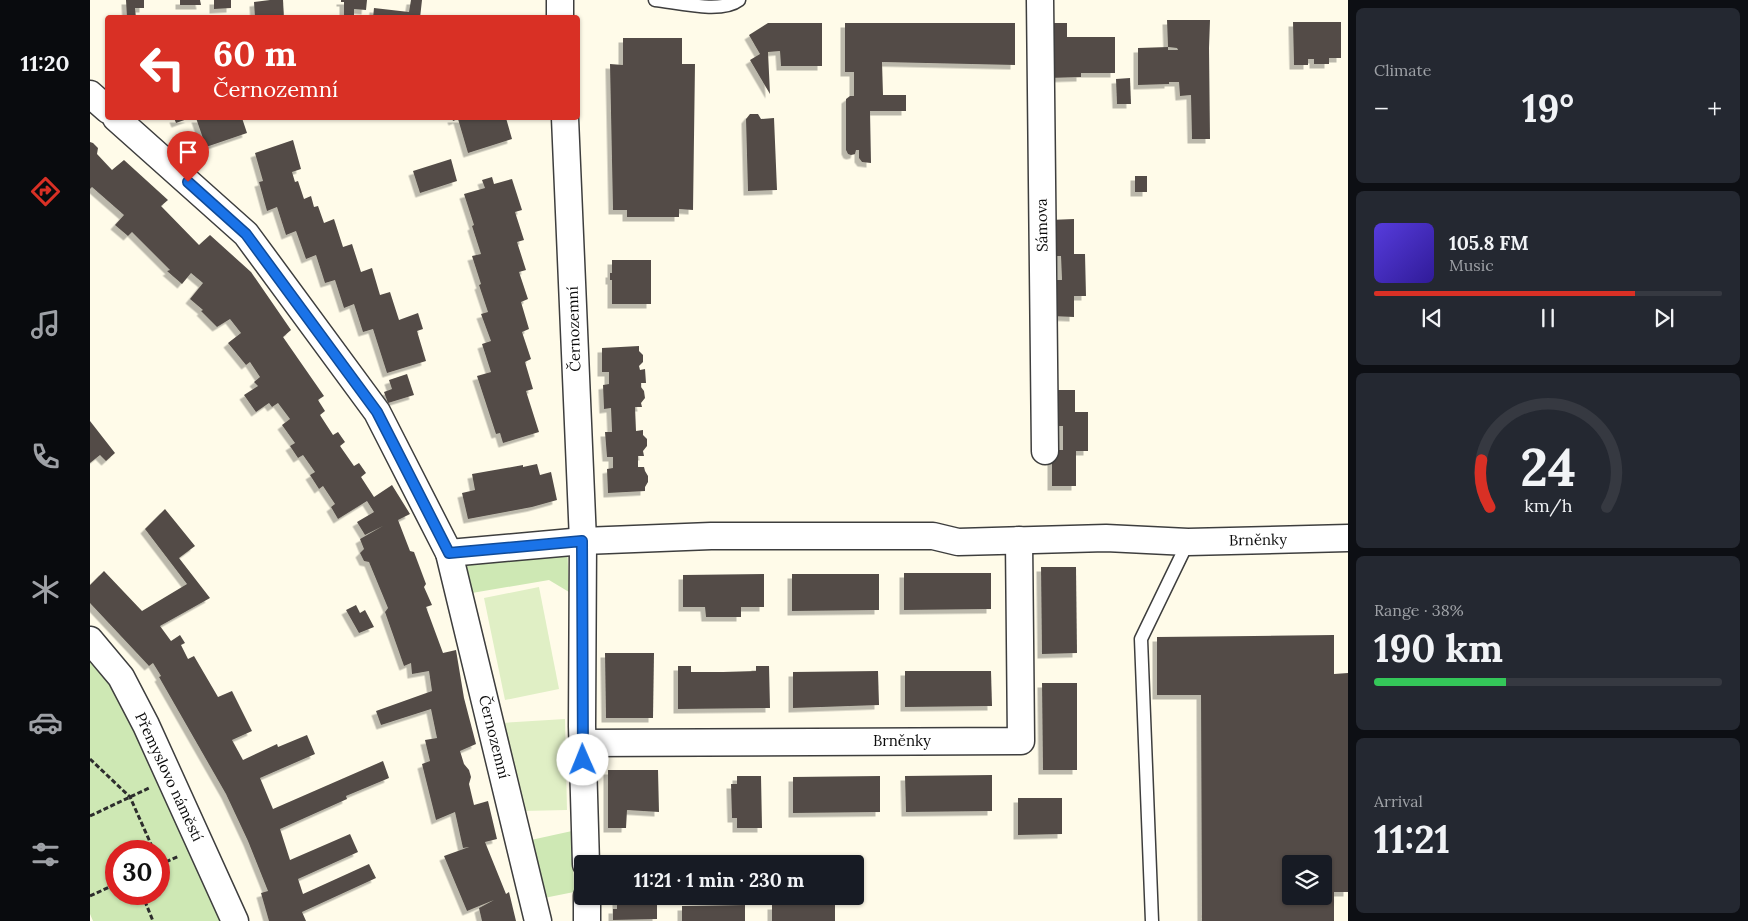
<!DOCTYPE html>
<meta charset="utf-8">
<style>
:root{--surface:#171b24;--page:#242831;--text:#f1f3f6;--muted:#9ea1a6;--line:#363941;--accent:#d93025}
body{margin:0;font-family:Lora,serif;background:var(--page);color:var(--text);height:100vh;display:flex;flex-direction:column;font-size:19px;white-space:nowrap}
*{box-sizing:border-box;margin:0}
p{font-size:16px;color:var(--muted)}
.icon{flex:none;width:28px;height:28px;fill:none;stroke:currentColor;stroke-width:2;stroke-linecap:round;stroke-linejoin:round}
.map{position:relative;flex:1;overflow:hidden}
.panel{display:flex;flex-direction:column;gap:8px;padding:8px;background:#0d0f14;width:400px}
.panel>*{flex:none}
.top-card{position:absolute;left:15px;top:15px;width:475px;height:105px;border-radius:5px;box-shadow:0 1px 4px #0004;background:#d93025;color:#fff;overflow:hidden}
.fabs{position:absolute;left:1192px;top:855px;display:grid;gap:10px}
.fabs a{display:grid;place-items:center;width:50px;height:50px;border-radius:5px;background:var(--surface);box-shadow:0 1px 4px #0004;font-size:25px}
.speed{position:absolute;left:15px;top:840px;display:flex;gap:10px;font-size:25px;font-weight:700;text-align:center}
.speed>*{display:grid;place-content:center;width:65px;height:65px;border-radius:50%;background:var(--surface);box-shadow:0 1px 4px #0004;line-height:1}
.speed .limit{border:8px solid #d22;background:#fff;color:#111}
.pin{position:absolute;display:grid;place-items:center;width:42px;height:42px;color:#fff;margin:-51px -21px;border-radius:50% 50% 50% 0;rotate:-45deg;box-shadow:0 0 5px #0007}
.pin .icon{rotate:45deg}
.me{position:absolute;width:55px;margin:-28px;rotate:359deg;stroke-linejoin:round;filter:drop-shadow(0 0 4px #0008)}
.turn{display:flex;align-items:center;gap:18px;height:105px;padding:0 25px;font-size:22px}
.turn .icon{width:65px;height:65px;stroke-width:2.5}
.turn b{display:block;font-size:35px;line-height:42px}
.big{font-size:38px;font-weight:700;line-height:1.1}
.panel .card{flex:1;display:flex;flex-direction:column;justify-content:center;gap:8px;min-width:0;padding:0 18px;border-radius:8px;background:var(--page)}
.panel .dial{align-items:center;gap:0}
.dial svg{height:130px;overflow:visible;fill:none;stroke:var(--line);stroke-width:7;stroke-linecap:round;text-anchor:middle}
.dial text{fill:var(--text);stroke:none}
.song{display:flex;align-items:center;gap:15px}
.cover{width:60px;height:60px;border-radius:8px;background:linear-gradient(135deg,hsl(250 70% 55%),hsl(250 70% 35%))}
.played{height:5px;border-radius:2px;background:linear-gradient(90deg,var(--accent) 75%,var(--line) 75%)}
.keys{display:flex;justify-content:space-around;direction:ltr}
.heat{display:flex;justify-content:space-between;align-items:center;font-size:28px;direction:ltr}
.charge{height:8px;border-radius:4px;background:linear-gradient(90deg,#34c759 38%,var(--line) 0)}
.trip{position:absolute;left:484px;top:855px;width:290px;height:50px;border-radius:5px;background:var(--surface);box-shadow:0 1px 4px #0004;font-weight:700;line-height:50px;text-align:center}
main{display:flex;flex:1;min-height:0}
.tabs{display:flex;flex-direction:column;width:90px;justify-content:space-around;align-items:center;background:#090b0e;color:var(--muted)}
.tabs .icon{width:35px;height:35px}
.tabs .current{color:var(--accent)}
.tabs b{font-size:22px;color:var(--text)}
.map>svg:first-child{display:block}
</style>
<main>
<nav class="tabs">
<b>11:20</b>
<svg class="icon current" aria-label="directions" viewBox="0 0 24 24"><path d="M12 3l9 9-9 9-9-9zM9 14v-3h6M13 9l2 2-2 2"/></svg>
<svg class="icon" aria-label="music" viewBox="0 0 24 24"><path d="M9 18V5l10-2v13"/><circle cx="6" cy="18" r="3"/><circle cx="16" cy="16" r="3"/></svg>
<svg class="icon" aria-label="phone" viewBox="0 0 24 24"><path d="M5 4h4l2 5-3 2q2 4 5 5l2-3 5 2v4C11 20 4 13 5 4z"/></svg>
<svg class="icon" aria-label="climate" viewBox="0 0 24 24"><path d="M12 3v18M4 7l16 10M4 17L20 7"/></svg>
<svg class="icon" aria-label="car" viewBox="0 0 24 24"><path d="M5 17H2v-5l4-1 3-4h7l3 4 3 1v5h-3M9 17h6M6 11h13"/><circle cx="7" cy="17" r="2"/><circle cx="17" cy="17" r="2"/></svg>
<svg class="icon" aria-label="filters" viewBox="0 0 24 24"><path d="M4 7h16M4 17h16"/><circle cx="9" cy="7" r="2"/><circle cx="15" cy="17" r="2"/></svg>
</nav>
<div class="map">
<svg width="1258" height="921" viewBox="0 0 1258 921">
<defs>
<filter id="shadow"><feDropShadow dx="-4.5" dy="4.5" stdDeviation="0" flood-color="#0004"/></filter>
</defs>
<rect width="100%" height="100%" fill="#fffbe9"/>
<g fill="#cee8b4" fill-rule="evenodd">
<path d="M 477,542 L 479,592 L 459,580 L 376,594 L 371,563 Z"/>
<path d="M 0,648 L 29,677 L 132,921 L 3,921 L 0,914 ZM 26,851 L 69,851 L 69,894 L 26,894 Z"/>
<path d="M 482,831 L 484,892 L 454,898 L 441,840 Z"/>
</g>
<g fill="#e0efc5">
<path d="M 449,587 L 469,689 L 415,700 L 394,598 Z"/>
<path d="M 475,719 L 477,810 L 433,811 L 412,723 Z"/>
</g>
<g fill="#534c47" fill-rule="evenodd" filter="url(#shadow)">
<path d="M 36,0 L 54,0 L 54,8 L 45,8 L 46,18 L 37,18 Z"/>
<path d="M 90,0 L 110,0 L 111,5 L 90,5 Z"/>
<path d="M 124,0 L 141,0 L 141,8 L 124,9 Z"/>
<path d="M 180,0 L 193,0 L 194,18 L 165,18 L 164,2 Z"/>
<path d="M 251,0 L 277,0 L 276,10 L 264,9 L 264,17 L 254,15 L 254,2 L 251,2 Z"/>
<path d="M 321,0 L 332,0 L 330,18 L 283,18 L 284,8 L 319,12 Z"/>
<path d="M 1077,20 L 1120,20 L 1119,48 L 1120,139 L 1102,139 L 1101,95 L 1090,96 L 1089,82 L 1079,82 L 1079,84 L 1048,85 L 1048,48 L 1078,47 L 1078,50 L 1088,50 L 1087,48 L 1078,47 Z"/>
<path d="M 1203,22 L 1251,22 L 1251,58 L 1239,58 L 1239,64 L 1224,64 L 1224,59 L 1218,59 L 1218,65 L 1204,65 Z"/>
<path d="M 678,23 L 732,23 L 732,66 L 691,66 L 690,51 L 678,52 L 680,94 L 660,60 L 670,54 L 659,35 Z"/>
<path d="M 755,23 L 925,23 L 925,65 L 792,62 L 793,95 L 816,95 L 816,111 L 780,111 L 781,163 L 772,162 L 769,158 L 769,150 L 766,150 L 765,154 L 761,155 L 758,154 L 756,150 L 756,99 L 760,96 L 764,96 L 764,72 L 755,72 Z"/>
<path d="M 957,23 L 977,23 L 977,37 L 1025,37 L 1025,73 L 991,73 L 991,77 L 958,78 Z"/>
<path d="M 533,38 L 592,38 L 592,64 L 605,64 L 603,210 L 589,209 L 589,217 L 537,217 L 537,210 L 523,210 L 520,64 L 533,65 Z"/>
<path d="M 1040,78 L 1041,104 L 1027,104 L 1026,79 Z"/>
<path d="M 660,114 L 668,114 L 671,119 L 684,118 L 687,190 L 658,191 L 656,119 Z"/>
<path d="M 84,118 L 100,118 L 86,123 Z"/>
<path d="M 106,118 L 152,118 L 157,133 L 116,147 Z"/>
<path d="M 362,118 L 416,118 L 422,139 L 378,153 L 368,119 L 363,121 Z"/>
<path d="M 203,140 L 211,169 L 202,172 L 205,182 L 208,181 L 214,199 L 221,196 L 224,207 L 228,206 L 234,223 L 244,219 L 253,247 L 262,244 L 271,272 L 282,268 L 290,295 L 300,292 L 309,320 L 328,313 L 333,329 L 327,331 L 336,361 L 297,373 L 283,329 L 273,332 L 264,304 L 254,308 L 245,280 L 235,283 L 226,255 L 216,259 L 206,231 L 196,235 L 187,207 L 177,211 L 169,182 L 173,181 L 165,153 Z"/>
<path d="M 0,142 L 3,143 L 8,148 L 7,154 L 22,170 L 34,160 L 78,200 L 71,206 L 109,245 L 120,235 L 161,272 L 201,330 L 193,337 L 234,396 L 228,400 L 235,411 L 230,415 L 243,435 L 248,432 L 255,442 L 250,446 L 264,466 L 269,463 L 276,473 L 271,477 L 284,497 L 302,485 L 320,514 L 308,520 L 320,551 L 324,552 L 336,584 L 334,587 L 342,605 L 336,607 L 353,653 L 366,650 L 374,698 L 386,744 L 370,751 L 374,764 L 379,770 L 381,777 L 379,784 L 384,805 L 398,801 L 407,839 L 395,842 L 416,894 L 419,892 L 426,921 L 392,921 L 389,908 L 404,900 L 377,911 L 354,856 L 379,847 L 373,848 L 365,812 L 346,820 L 332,764 L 340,761 L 335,740 L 347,738 L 341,709 L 291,725 L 286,711 L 342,691 L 339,671 L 322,674 L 321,663 L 314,666 L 295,612 L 298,608 L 279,562 L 274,561 L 270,553 L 274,549 L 270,539 L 293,526 L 275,535 L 267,522 L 284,512 L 277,501 L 248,519 L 241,507 L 245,504 L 233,486 L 229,489 L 220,475 L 225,472 L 213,455 L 208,458 L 200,446 L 205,443 L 192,425 L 200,419 L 188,403 L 182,407 L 179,403 L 166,412 L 154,395 L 168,386 L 164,382 L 170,377 L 160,362 L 156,365 L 138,343 L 151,333 L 140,319 L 127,327 L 111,311 L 113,310 L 100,299 L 113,283 L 101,273 L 92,284 L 77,271 L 80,270 L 42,232 L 38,236 L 25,225 L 34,215 L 2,187 L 0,189 Z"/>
<path d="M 361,159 L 367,181 L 330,193 L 323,171 Z"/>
<rect x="1045" y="176" width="12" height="16"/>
<path d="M 402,177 L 404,184 L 422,179 L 432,210 L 425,212 L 434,240 L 427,242 L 436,270 L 429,272 L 438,299 L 431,302 L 439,329 L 432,332 L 441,359 L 435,362 L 443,389 L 436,391 L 449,432 L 413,443 L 410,433 L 406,434 L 387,376 L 401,372 L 392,344 L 401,341 L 391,314 L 398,312 L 389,285 L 391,284 L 382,256 L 391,254 L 382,226 L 384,225 L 374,194 L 395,188 L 392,180 Z"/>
<path d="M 984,219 L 984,254 L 995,254 L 996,296 L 984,296 L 984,317 L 961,316 L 962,280 L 972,280 L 971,256 L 961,256 L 960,220 Z"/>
<path d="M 522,260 L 561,260 L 561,304 L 522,304 L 522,280 L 520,280 L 520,273 L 522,273 Z"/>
<path d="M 549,346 L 549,351 L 553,355 L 553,362 L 549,366 L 550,370 L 555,369 L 556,383 L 551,383 L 551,387 L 554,391 L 555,398 L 551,403 L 552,407 L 545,407 L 546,431 L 553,430 L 553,435 L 557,439 L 557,446 L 553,451 L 554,456 L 548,456 L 548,467 L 554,467 L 555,471 L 558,476 L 558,482 L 555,487 L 555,491 L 518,493 L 517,469 L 523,468 L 523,457 L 517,457 L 515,432 L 522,432 L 521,408 L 514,409 L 513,385 L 519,384 L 519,372 L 512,372 L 512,348 Z"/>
<path d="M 317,374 L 324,395 L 298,403 L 294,392 L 302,389 L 299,380 Z"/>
<path d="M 962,390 L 985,390 L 985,412 L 998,412 L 998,451 L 986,451 L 986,486 L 962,486 L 962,450 L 973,450 L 973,426 L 962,426 Z"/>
<path d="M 0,421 L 25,453 L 16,461 L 10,455 L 0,463 Z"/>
<path d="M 447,464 L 450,475 L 461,472 L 467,500 L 442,507 L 378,519 L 372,493 L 385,490 L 382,474 L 433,465 L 433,467 Z"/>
<path d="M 75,509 L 105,546 L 89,558 L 120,598 L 70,626 L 81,641 L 90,635 L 95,643 L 91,645 L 98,659 L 104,656 L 128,697 L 142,691 L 162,731 L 142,740 L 153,760 L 187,744 L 188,747 L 217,735 L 225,754 L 170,778 L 183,809 L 293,761 L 298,775 L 299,778 L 256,796 L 257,799 L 190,829 L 200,860 L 260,834 L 268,852 L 208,879 L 213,894 L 279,864 L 286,878 L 212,912 L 216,921 L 179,921 L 171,893 L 178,891 L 158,841 L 136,794 L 69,677 L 71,676 L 63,663 L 59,666 L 0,603 L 0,585 L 14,571 L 52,611 L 97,584 L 55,529 Z"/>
<path d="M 951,567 L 986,567 L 987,653 L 952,654 Z"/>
<path d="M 814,573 L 901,573 L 901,609 L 814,610 Z"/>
<path d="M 674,574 L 674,607 L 651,607 L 651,617 L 616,617 L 615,607 L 593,607 L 593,575 Z"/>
<path d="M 702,574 L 789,574 L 789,610 L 702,611 Z"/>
<path d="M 266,605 L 270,613 L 275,610 L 284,627 L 269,633 L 256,610 Z"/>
<path d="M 1244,635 L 1244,674 L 1258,673 L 1258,892 L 1244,892 L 1244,921 L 1112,921 L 1111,695 L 1067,695 L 1067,637 ZM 1201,864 L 1234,864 L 1234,896 L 1201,896 Z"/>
<path d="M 515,653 L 564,653 L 563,718 L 516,718 Z"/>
<path d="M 588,666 L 601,666 L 601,672 L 633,672 L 666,671 L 666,666 L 679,666 L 680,708 L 588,709 Z"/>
<path d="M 788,671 L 789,705 L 703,708 L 703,672 Z"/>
<path d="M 815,671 L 901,671 L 902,706 L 815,707 Z"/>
<path d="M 952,683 L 987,683 L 987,770 L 953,770 Z"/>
<path d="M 518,770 L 568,770 L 569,812 L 537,810 L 536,828 L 518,828 Z"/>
<path d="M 902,775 L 902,811 L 816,812 L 815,776 Z"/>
<path d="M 647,776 L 671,776 L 672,828 L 647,828 L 647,818 L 642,818 L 641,784 L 647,784 Z"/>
<path d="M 790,776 L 790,812 L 703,813 L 703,777 Z"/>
<path d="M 928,798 L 972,798 L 972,834 L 928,835 Z"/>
<path d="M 527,896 L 567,896 L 567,919 L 523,920 L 523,909 L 527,909 Z"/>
<path d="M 714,896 L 745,896 L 745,921 L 682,921 L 682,905 L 714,905 Z"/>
<path d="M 655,905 L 655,921 L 592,921 L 592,906 Z"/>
</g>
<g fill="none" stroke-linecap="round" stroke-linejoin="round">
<g stroke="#3e3e3e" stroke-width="15">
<g id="lane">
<path d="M 565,0 C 586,2 631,14 649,0"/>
<path d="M 1062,921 L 1051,639 L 1098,542"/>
</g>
</g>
<g stroke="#3e3e3e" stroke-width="29">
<g id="street">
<path d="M 470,0 L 470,18"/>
<path d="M 950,0 L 955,451"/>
<path d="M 0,94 L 18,110"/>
<path d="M 26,118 L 156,234 L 287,412 L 359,553 L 448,921"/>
<path d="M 475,118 L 493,541 L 492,726 L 496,864"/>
<path d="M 359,553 L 493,541 L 621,536 L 843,536 L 868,542 L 1016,538 L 1098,542 L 1258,538"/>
<path d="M 0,640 L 31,677 L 56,725 L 145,921"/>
<path d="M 493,743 L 931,741 L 929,540"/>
<path d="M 497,896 L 497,921"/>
</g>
</g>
<g stroke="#2d2d2d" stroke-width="3" stroke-dasharray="5 2.5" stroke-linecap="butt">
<path d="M 0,759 L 40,797 L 64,851"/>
<path d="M 0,816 L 59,788"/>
<path d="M 69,865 L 89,856"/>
<path d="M 52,894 L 63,921"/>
<path d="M 0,896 L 26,884"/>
</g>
<use href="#lane" stroke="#fff" stroke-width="12"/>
<use href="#street" stroke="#fff" stroke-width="26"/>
</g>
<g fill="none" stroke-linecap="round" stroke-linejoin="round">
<g stroke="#114b97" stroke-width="12">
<path id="route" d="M 98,182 L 156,234 L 287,412 L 359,553 L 492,541 L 493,760"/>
</g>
<use href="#route" stroke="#1a73e8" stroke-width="9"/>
</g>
<g text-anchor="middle" stroke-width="5" stroke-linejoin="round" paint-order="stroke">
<g font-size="15" fill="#0b0b0b" stroke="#fff">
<text transform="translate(952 225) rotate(-91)" y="5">Sámova</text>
<text transform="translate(484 329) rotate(-92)" y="5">Černozemní</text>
<text transform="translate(1168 540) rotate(-1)" y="5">Brněnky</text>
<text transform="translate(404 737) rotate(76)" y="5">Černozemní</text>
<text x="812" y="746">Brněnky</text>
<text transform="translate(79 777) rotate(65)" y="5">Přemyslovo náměstí</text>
</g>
</g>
</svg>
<div class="fabs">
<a><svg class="icon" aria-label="layers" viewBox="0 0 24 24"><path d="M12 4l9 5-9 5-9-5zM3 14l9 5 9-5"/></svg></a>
</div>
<div class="speed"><div class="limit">30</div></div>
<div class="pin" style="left:98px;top:182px;background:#d93025"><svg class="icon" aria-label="arrive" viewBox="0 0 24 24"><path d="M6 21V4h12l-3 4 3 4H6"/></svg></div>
<svg class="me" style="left:493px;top:760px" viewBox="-20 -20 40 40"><circle r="19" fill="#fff"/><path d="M0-13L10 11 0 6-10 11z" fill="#1a73e8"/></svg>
<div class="trip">11:21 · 1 min · 230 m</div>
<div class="top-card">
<div class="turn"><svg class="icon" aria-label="left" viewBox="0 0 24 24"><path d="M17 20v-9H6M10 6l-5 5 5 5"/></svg><div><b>60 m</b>Černozemní</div></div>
</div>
</div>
<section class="panel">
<div class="card"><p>Climate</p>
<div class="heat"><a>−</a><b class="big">19°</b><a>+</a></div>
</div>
<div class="card">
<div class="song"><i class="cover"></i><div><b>105.8 FM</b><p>Music</p></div></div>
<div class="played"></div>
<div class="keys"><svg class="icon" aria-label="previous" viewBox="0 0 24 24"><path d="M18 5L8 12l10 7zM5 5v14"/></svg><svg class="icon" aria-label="pause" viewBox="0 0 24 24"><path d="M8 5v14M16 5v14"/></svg><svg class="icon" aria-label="next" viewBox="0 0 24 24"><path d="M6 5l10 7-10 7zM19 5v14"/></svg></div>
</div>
<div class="card dial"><svg viewBox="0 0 100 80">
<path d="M14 69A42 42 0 1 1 86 69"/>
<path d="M14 69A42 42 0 0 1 9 40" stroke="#d93025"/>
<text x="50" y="56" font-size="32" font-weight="700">24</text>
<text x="50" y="72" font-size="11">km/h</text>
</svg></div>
<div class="card"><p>Range · 38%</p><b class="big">190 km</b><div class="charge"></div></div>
<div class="card"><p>Arrival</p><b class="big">11:21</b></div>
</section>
</main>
